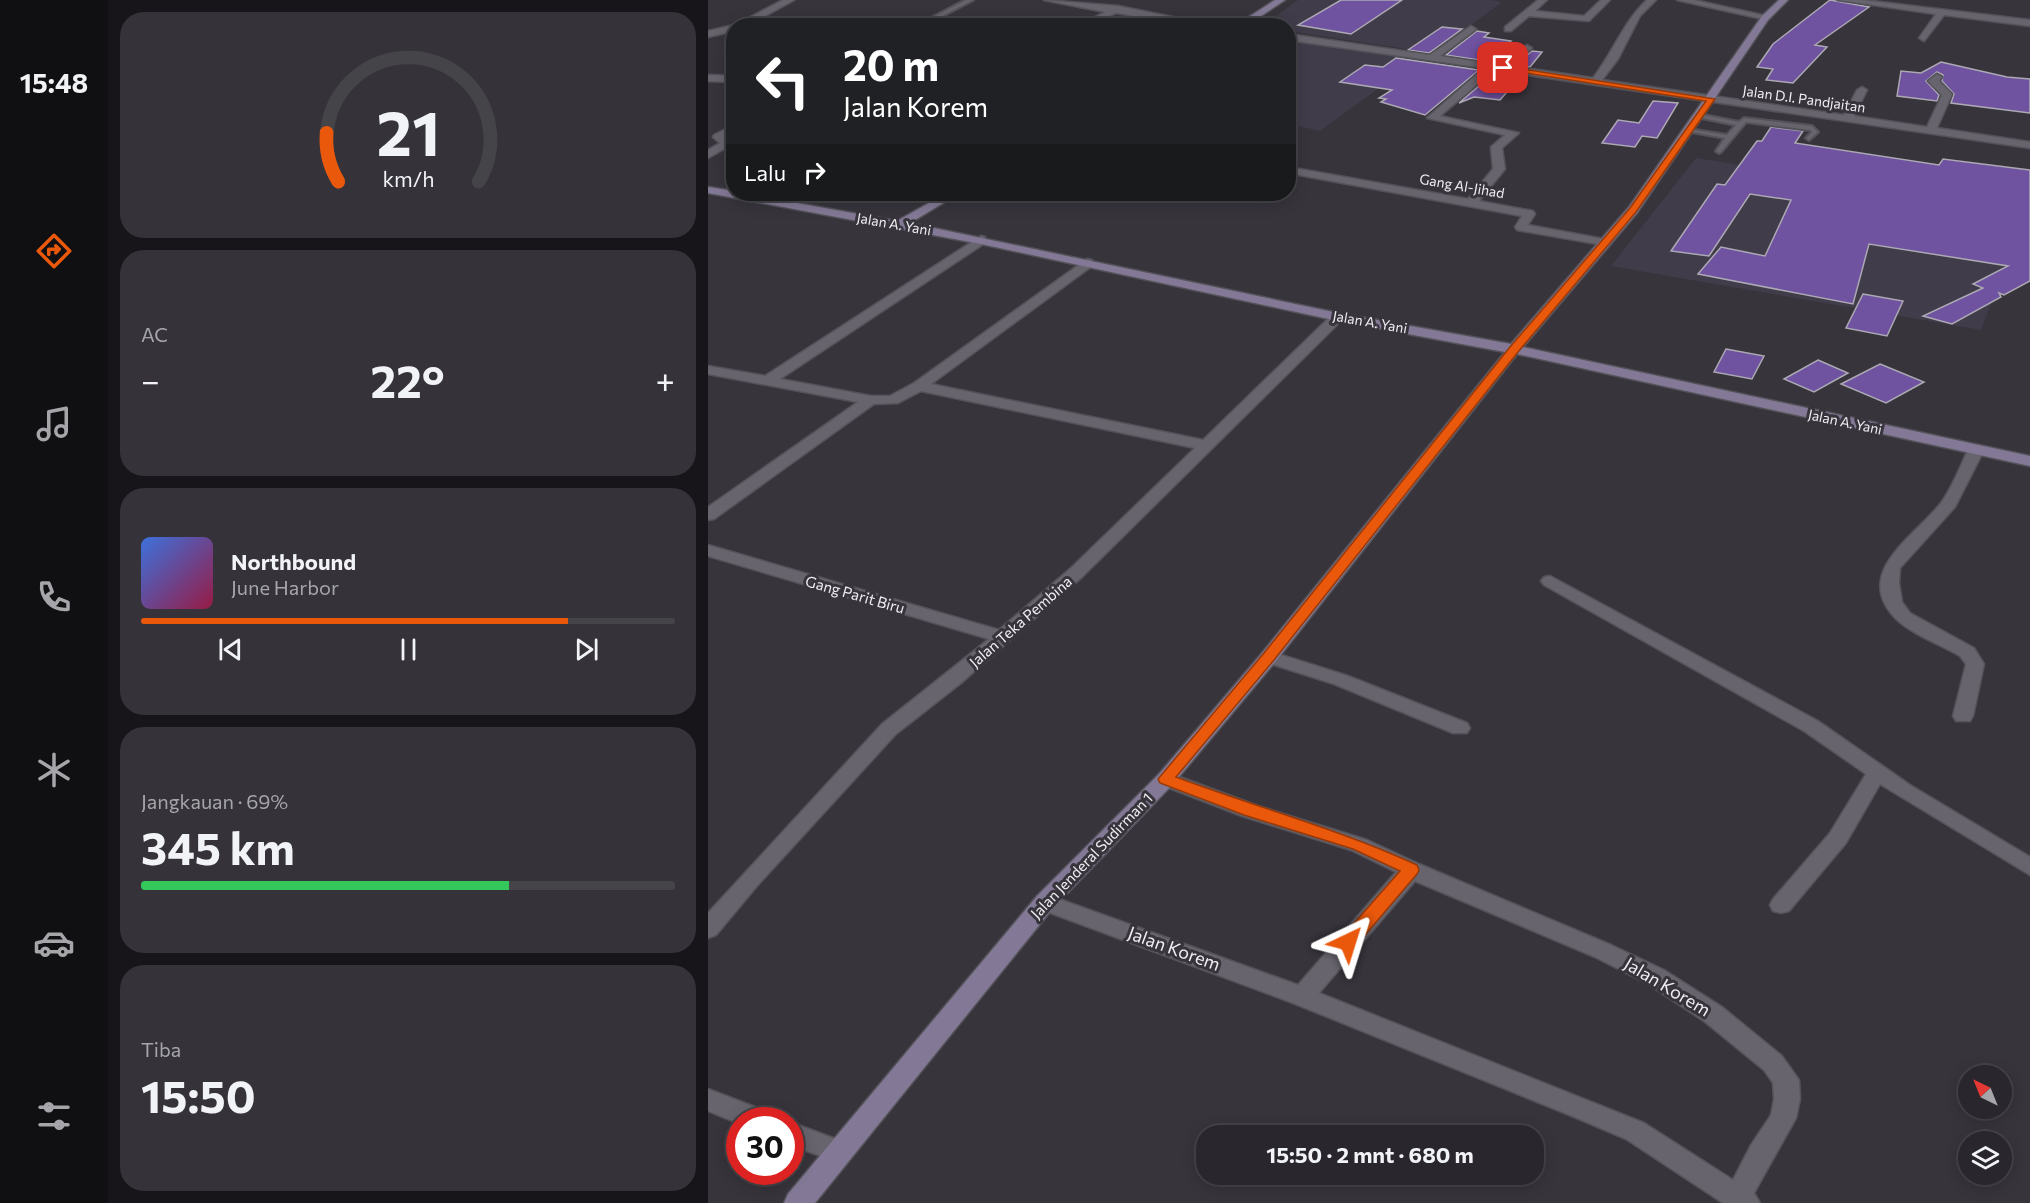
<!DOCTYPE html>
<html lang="id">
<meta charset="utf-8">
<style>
:root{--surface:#29272d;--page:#353339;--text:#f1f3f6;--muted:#a5a5aa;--line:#454449;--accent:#ea580c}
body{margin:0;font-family:Commissioner,sans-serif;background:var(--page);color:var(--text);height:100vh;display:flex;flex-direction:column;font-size:22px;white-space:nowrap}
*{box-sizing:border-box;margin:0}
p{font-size:20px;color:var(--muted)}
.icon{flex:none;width:33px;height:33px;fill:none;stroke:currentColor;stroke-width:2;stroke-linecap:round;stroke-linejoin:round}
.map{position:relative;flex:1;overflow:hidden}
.sheet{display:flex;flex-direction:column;gap:12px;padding:12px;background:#171519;width:600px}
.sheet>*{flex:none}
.guide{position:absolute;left:18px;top:18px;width:570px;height:183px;border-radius:24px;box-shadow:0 3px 15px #0003,0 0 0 2px var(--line);background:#202124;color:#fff;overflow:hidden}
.needle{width:39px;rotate:317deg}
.controls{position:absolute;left:1250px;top:1065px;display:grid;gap:12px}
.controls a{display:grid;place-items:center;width:54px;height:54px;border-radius:50%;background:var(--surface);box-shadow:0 3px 15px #0003,0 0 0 2px var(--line);font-size:30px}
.speed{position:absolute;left:18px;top:1107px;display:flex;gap:12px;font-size:30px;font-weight:700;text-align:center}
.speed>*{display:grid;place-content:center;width:78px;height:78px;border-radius:50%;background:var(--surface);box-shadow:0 3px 15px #0003,0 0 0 2px var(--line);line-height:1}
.speed .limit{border:9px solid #d22;background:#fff;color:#111}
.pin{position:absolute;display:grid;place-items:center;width:51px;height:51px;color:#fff;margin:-26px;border-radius:12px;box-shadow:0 3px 9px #0006}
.me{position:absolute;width:66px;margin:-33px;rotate:41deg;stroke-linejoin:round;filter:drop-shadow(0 0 4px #0008)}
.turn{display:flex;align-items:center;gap:21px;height:126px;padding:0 18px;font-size:27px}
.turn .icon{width:78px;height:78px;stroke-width:2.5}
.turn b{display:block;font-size:42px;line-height:51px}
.then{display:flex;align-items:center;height:57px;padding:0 18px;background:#0003;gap:12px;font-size:22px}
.big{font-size:45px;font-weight:700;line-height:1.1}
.sheet .card{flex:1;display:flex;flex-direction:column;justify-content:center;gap:9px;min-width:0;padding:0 21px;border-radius:24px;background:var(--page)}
.sheet .dial{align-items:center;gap:0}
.dial svg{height:156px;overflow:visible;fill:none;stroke:var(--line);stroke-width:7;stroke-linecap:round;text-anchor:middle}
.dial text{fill:var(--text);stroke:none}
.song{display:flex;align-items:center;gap:18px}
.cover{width:72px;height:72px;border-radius:9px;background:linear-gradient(135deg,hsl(220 70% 55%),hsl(340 70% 35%))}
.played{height:6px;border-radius:3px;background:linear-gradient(90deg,var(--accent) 80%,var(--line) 80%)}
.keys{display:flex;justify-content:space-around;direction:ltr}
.heat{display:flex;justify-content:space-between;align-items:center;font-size:33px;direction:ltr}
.charge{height:9px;border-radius:4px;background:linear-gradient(90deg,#34c759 69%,var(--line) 0)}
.trip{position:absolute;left:488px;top:1125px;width:348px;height:60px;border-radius:24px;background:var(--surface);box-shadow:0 3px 15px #0003,0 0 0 2px var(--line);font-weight:700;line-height:60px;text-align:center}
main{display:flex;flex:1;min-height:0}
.tab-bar{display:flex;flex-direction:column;width:108px;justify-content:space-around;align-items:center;background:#101012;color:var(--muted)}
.tab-bar .icon{width:42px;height:42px}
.tab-bar .on{color:var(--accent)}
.tab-bar b{font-size:27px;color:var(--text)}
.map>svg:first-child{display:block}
</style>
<main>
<nav class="tab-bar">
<b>15:48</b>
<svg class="icon on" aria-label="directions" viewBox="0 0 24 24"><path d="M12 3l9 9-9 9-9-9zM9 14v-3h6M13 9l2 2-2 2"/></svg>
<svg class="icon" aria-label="music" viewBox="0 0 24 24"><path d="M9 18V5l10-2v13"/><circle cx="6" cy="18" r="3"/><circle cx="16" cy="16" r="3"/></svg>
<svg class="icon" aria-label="phone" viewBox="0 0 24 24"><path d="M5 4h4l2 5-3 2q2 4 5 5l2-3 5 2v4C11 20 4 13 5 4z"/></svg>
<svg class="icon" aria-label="climate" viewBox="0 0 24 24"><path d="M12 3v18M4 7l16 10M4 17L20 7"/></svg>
<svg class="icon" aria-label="car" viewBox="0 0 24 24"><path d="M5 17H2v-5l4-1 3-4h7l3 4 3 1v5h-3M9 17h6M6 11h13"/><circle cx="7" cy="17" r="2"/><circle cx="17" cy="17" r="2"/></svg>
<svg class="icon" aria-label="filters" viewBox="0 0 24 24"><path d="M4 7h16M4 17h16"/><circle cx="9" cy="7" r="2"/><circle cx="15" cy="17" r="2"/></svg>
</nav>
<section class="sheet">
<div class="card dial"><svg viewBox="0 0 100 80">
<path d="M14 69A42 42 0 1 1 86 69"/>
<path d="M14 69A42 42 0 0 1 8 44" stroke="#ea580c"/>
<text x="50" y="56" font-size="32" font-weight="700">21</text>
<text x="50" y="72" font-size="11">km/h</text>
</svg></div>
<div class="card"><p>AC</p>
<div class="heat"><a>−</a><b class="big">22°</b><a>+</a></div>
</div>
<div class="card">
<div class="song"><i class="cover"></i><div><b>Northbound</b><p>June Harbor</p></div></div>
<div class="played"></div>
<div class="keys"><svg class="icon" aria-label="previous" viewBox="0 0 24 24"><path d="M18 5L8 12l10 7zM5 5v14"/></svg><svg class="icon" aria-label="pause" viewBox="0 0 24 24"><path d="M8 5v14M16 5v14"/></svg><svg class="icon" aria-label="next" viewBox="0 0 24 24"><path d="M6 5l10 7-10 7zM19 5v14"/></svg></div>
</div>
<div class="card"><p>Jangkauan · 69%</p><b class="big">345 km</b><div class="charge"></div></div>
<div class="card"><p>Tiba</p><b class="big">15:50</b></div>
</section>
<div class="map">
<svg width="1322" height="1203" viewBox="0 0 1322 1203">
<rect width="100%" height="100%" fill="#37343c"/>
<g fill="#403c4a">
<path d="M 590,0 L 782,0 L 794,2 L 725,53 L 581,31 L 580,26 L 554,26 Z"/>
<path d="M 581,40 L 711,59 L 612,131 L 581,124 Z"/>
<path d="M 988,158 L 1314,208 L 1294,274 L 1273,330 L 903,266 Z"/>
</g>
<g fill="#6f52a0" stroke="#aca9b3" stroke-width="1.5">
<path d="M 633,0 L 694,0 L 643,34 L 590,25 Z"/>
<path d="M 1122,0 L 1161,7 L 1107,45 L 1119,47 L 1085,83 L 1058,80 L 1065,69 L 1049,67 L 1065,44 Z"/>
<path d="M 734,27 L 754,29 L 721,53 L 700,50 Z"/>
<path d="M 769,31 L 781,33 L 776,37 L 803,41 L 795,48 L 810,49 L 791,63 L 738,55 Z"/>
<path d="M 824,51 L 834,52 L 822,67 L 807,65 Z"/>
<path d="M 688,58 L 771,70 L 717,115 L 673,102 L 678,99 L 671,98 L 684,90 L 632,82 L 657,65 L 675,67 Z"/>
<path d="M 1233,62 L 1299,77 L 1322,79 L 1322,113 L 1243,103 L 1246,94 L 1234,81 L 1235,75 L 1229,72 L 1218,81 L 1231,95 L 1229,101 L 1189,96 L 1193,71 L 1213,73 Z"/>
<path d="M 787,72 L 813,76 L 792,100 L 766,97 L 751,103 Z"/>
<path d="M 945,101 L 970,103 L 949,138 L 934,136 L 927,147 L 894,143 L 910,120 L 931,123 Z"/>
<path d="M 1063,127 L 1095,131 L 1087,143 L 1231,165 L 1235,159 L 1322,170 L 1322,281 L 1296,295 L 1291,293 L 1293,297 L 1244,324 L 1215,316 L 1275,288 L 1265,284 L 1300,266 L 1161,244 L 1145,304 L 990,274 L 1013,247 L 1057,256 L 1083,200 L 1042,194 L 1001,256 L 963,251 L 1009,184 L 1017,185 L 1049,141 L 1054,141 Z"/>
<path d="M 1155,294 L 1195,301 L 1179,336 L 1138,328 Z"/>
<path d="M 1018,349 L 1056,356 L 1044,379 L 1006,372 Z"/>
<path d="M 1110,360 L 1140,373 L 1106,392 L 1076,379 Z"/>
<path d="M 1172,364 L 1216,382 L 1178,403 L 1133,384 Z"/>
</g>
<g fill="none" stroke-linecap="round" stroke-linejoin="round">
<g stroke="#545259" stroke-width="4">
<g id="lane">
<path d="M 258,0 L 265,0 L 215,26 L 208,26 Z"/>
<path d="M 991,114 L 1031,122 L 1036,118 L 1104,126 L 1110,132 L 1101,140 L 1098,138 L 1104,132 L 1102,130 L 1038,122 L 1013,152 L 1011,153 L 1008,151 L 1017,138 L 978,131 L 981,129 L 1019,135 L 1028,125 L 989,117 L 988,116 Z"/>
</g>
</g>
<g stroke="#545259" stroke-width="3">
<g id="street">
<path d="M 75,0 L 86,0 L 39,26 L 26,26 L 26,31 L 0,37 L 0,31 L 26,25 L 27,25 Z"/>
<path d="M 336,0 L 410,6 L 509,26 L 485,26 L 408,13 L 381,26 L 369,26 L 397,12 Z"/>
<path d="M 830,0 L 839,0 L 827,11 L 876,16 L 893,0 L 902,0 L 881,21 L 821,16 L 803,31 L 797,31 L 797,27 Z"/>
<path d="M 939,0 L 948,0 L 932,16 L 910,59 L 894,80 L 1136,115 L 1149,90 L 1154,87 L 1159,90 L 1146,116 L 1219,127 L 1234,95 L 1220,81 L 1229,74 L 1234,77 L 1231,81 L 1244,94 L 1229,128 L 1322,142 L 1322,148 L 786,70 L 732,116 L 811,133 L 794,148 L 797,169 L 771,201 L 825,211 L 827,214 L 820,225 L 901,240 L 901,246 L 809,230 L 807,227 L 814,216 L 580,173 L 580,167 L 760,199 L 785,169 L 783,147 L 797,135 L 719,118 L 776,68 L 580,40 L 580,34 L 722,55 L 763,26 L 768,29 L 766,31 L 732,56 L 792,65 L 819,45 L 824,48 L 822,50 L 802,66 L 885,78 C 905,53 915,22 939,0 Z"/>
<path d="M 969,0 L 986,0 L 1063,17 L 1059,20 Z"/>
<path d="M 1130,0 L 1155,0 L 1322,20 L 1322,26 L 1236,15 L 1216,41 L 1211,38 L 1228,14 Z"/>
<path d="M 0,75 L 26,76 L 26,82 L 0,81 Z"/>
<path d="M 26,125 L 26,132 L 17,137 L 24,143 L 23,145 L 0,158 L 0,150 L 12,143 L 5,137 L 6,135 Z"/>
<path d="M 273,236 L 277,237 L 277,243 L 72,379 L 163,396 L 182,396 L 206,383 L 379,259 L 384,260 L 384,266 L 223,384 L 495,440 L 625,314 L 635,314 L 637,317 L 374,577 L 253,683 L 188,734 L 49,886 L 8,935 L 0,938 L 0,913 L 174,724 L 281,639 L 0,556 L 0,545 L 291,630 L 362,569 L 487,448 L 213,391 L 190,403 L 166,404 L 6,519 L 0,520 L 0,507 L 150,402 L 0,374 L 0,366 L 57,376 Z"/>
<path d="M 1268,445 L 1276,450 L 1247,507 L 1192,568 L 1191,583 L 1194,602 L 1202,613 L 1266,648 L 1276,664 L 1265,716 L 1262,721 L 1248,721 L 1245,716 L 1258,664 L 1252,656 C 1235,646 1202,633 1188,619 C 1143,573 1206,537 1233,503 C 1244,488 1252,467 1260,450 Z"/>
<path d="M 842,576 L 1110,721 L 1202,785 L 1322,857 L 1322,875 L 1172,784 L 1138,843 L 1081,911 L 1073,913 L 1065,911 L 1062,905 L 1065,899 L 1122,833 L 1158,774 L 1096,731 L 836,585 L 833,581 L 836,577 Z"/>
<path d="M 561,651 L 640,676 L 759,723 L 762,728 L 759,733 L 745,733 L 626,684 L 554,661 L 552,657 L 554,653 Z"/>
<path d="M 458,772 L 550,806 L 659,840 L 711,864 L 903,945 L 956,970 L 1014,1007 L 1074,1056 L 1091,1080 L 1092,1099 L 1088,1118 L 1046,1193 L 1052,1203 L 1015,1203 L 918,1139 L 864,1116 L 585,1003 L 329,908 L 326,902 L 329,896 L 337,894 L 590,985 L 688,872 L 643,850 L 534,816 L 451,784 L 448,779 L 451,774 ZM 707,881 L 887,957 L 940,984 L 996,1021 L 1056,1070 L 1065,1083 L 1066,1099 L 1063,1115 L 1043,1145 L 1025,1180 L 936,1123 L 611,993 Z"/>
<path d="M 0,1089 L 60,1112 L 64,1120 L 32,1120 L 32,1124 L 0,1111 Z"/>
<path d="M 82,1122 L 141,1144 L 145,1152 L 141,1160 L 132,1163 L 82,1145 Z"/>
</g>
</g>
<g stroke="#545259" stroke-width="3">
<g id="secondary">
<path d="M 567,0 L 577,0 L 538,26 L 527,26 Z"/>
<path d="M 1071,0 L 1080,0 L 1060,20 L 929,213 L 815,347 L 1322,456 L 1322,466 L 809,354 L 568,661 L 465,784 L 345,908 L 107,1203 L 76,1203 L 80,1194 L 329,896 L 451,774 L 554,653 L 797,352 L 630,321 L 273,244 L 0,193 L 0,187 L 26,191 L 26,194 L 38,194 L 189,221 L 237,194 L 250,194 L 202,223 L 630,313 L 803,344 L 921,207 L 1054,16 Z"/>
</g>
</g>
<use href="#lane" fill="#67646d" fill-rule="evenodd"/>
<use href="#street" fill="#67646d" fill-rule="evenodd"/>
<use href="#secondary" fill="#837996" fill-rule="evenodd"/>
</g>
<path fill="#ea580c" stroke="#983908" stroke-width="1.5" d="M 795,66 L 1007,99 L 928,212 L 810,352 L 566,660 L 468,777 C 548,807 631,829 709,865 L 711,870 L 709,874 L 647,947 L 634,947 L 632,942 L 634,937 L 692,871 L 645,849 L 536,815 L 452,783 L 450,779 L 556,653 L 802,347 L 922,208 L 998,101 L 792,69 Z"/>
<g text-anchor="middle" stroke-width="6" stroke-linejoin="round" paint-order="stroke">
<g font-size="14" fill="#efedf2" stroke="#37343c">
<text transform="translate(1096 99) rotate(8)" y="5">Jalan D.I. Pandjaitan</text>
<text transform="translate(754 186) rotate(10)" y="5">Gang Al-Jihad</text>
<text transform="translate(186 224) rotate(10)" y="5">Jalan A. Yani</text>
<text transform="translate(662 322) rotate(10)" y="5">Jalan A. Yani</text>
<text transform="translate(1137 422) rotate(12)" y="5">Jalan A. Yani</text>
</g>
<g font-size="15" fill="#efedf2" stroke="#37343c">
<text transform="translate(147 595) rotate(16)" y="5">Gang Parit Biru</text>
<text transform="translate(313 622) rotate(-41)" y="5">Jalan Teka Pembina</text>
<text transform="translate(384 856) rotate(-46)" y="5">Jalan Jenderal Sudirman 1</text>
</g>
<g font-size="18" fill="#efedf2" stroke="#37343c">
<text transform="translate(466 949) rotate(20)" y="6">Jalan Korem</text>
<text transform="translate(959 987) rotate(31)" y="6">Jalan Korem</text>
</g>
</g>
</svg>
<div class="controls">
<a><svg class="needle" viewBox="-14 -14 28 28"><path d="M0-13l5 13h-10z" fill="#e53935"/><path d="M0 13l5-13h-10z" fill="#a5a5aa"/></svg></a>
<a><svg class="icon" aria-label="layers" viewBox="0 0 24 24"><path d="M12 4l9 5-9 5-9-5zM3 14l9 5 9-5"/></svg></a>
</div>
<div class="speed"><div class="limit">30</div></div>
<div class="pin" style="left:795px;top:68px;background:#d93025"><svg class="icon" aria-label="arrive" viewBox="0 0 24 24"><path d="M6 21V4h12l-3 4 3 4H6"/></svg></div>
<svg class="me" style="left:640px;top:942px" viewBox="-20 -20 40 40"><path d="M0-17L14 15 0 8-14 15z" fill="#ea580c" stroke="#fff" stroke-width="4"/></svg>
<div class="trip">15:50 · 2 mnt · 680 m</div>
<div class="guide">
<div class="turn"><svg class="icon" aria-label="left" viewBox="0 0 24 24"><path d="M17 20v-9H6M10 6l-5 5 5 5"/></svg><div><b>20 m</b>Jalan Korem</div></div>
<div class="then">Lalu<svg class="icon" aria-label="right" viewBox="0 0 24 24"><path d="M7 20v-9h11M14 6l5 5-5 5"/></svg></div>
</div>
</div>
</main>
